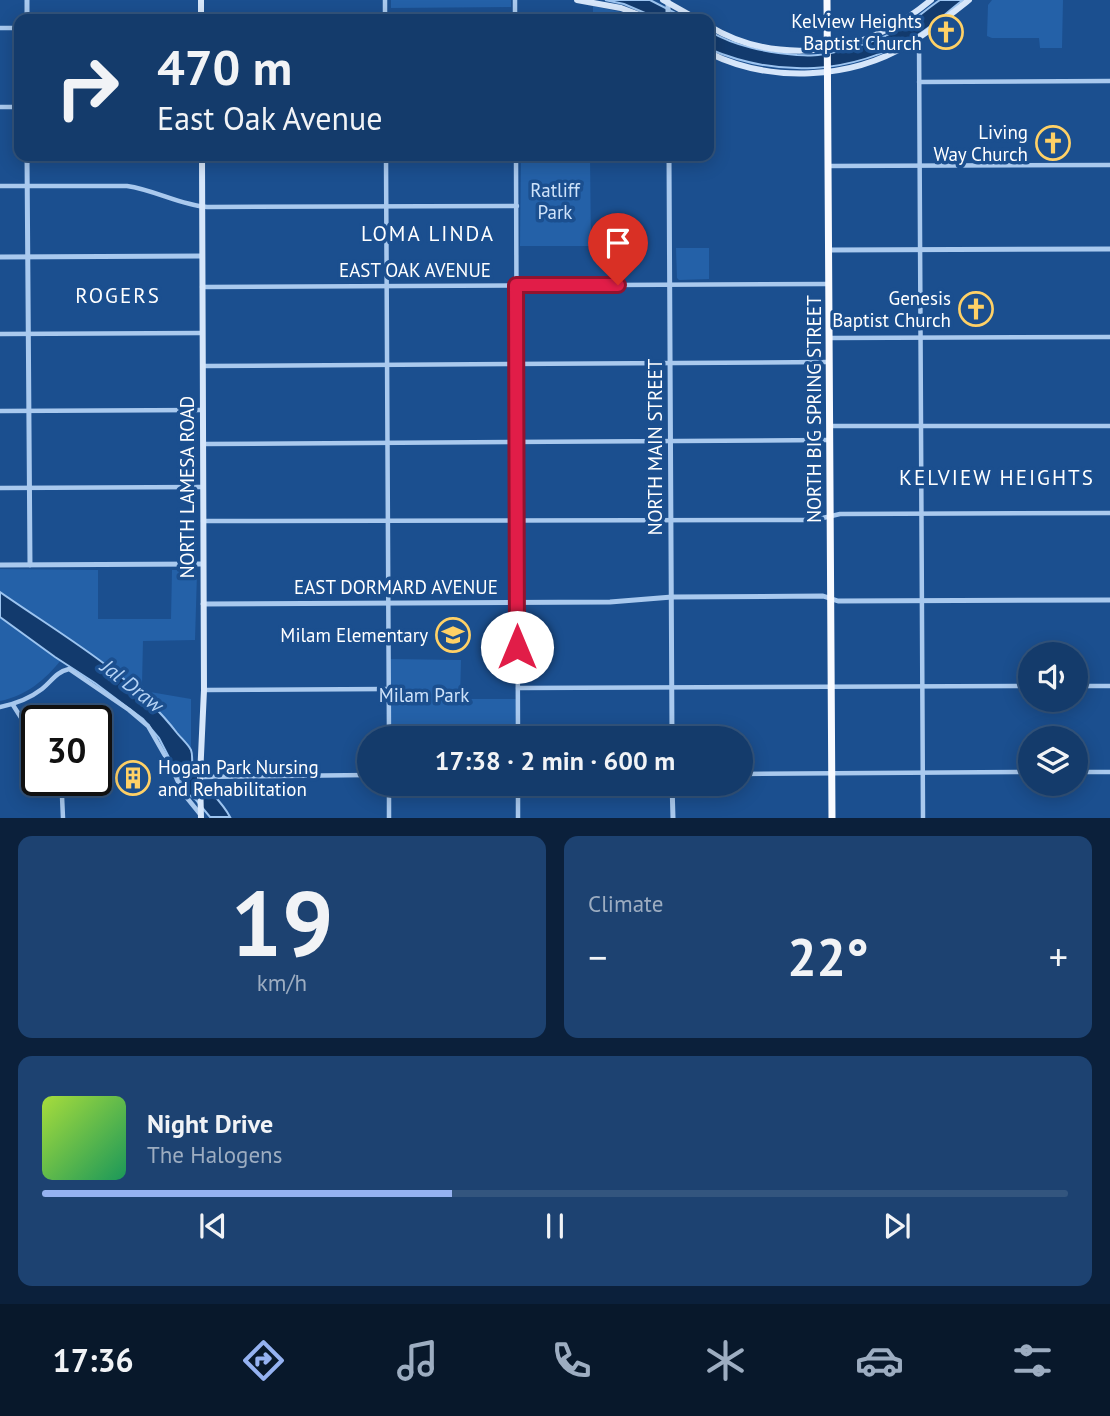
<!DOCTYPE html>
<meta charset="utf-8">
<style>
:root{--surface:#143b6b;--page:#1d4271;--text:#f1f3f6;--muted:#9dadc1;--line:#33557e;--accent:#95b2f1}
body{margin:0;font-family:"PT Sans",sans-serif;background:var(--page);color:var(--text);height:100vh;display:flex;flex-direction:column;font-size:26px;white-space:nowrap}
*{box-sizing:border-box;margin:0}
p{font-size:23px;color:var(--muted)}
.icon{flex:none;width:38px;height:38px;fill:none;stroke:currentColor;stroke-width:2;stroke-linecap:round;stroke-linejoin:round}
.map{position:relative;height:818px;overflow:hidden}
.sheet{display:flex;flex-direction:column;gap:18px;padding:18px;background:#0b203b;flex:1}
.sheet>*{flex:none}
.banner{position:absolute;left:14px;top:14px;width:700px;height:147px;border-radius:14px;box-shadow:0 4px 18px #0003,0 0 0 2px var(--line);background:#143b6b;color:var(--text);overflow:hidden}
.fabs{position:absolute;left:1018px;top:642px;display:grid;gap:14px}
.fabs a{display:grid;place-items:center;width:70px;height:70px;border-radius:50%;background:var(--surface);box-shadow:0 4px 18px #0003,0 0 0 2px var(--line);font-size:35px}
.speed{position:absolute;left:21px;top:705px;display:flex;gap:14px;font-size:35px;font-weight:700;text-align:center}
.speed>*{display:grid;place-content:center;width:91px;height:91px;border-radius:50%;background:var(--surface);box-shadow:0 4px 18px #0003,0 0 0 2px var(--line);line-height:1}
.speed .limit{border:4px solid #111;border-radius:10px;background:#fff;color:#111}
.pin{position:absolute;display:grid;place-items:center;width:60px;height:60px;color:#fff;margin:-72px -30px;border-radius:50% 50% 50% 0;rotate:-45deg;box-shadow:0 0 7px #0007}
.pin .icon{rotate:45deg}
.me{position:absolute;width:77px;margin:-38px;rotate:0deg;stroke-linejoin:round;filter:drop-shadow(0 0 5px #0008)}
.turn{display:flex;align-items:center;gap:24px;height:147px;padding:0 28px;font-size:32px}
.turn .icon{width:91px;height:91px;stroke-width:2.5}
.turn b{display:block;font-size:49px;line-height:60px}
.big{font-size:52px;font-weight:800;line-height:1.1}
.sheet .card{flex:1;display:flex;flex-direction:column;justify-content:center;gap:10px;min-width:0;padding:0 24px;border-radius:14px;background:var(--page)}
.sheet .dial{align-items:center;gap:0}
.dial b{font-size:91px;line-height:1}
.song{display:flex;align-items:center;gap:21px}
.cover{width:84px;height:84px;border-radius:10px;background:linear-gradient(135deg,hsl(80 70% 55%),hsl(150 70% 35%))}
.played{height:7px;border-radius:4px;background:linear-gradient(90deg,var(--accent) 40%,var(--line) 40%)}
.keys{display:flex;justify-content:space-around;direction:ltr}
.heat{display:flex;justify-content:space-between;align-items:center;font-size:38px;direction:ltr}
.sheet .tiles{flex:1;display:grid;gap:18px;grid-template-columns:1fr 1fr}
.card:last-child{grid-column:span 2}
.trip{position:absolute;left:357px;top:726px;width:396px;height:70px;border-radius:35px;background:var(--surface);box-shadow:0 4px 18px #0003,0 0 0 2px var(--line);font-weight:800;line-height:70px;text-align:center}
.menu{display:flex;height:112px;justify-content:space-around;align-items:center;background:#08182b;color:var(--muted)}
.menu .icon{width:49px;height:49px}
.menu .on{color:var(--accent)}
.menu b{font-size:32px;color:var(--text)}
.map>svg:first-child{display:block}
</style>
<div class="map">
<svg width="1110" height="818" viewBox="0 0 1110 818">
<rect width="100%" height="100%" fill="#1b4f8f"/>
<g fill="#2461a8">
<path d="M 391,0 L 511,0 L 511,7 L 391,8 Z"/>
<path d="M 992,0 L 1063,0 L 1062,48 L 1040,48 L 1039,38 L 992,38 L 987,36 L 988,5 Z"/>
<path d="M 593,6 L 621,12 L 640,19 L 593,19 Z"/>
<path d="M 521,156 L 590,156 L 591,246 L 520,246 Z"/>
<path d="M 676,248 L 709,248 L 709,279 L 679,280 L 677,278 Z"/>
<path d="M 0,569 L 98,570 L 98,619 L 171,619 L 172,570 L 193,570 L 197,573 L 195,640 L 143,641 L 142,685 L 150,692 L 191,699 L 191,764 L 184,786 C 175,767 166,745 152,729 C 130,703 90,679 61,660 C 45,680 26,696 0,701 Z"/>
<path d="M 388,659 L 461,660 L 460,699 L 518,699 L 518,738 L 389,738 Z"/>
</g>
<g fill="#123a6d" stroke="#9cc4f0" stroke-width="2">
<path d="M 605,0 L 650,0 L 687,19 L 659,19 L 624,4 Z"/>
<path d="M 940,0 L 963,0 C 947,12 933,26 916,36 C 851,75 778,78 709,49 L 709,31 C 736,47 766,52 797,55 C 804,55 811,56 818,55 C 846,52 881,40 905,26 C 917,18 928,8 940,0 Z"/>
<path d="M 0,592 C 60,634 132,674 177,733 C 181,738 188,744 191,750 C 194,758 189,763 197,775 C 207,790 222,801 230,817 L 210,817 L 196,800 L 188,794 L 159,738 L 143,719 L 95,683 L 55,657 L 0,617 Z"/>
</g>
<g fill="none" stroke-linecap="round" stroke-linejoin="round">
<g stroke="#a9c9ee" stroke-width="4.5">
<path d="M 515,0 L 515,19"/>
<path d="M 385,19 L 385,0"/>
<path d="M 0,28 L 19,28"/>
<path d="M 919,38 L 923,818"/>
<path d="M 919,82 L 1110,81"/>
<path d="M 0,107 L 19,107"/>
<path d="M 386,156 L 389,738"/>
<path d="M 516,156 L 518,738"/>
<path d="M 828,166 L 1110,165"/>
<path d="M 0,186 L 127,186 C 155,190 180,205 207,207 L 517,206"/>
<path d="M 202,287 L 828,284"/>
<path d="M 0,334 L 202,333"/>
<path d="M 829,338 L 1110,337"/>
<path d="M 203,366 L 829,362"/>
<path d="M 0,411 L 202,410"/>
<path d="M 830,426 L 1110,426"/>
<path d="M 203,444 L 830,440"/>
<path d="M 0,488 L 202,487"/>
<path d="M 203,521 L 814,520 L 840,514 L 1110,513"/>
<path d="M 1076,686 L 1110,686"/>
<path d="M 518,688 L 1031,686"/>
<path d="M 204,690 L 389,689"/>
<path d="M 13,705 L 37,743"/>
<path d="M 0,707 C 15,704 29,699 42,689 C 52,681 56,672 69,669 L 129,710 L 148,726 L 172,768 L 183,793 L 200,814"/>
<path d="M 1076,772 L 1110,772"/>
<path d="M 740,774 L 1031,772"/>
<path d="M 200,777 L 369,775"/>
<path d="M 57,780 L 62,796 L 63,818"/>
<path d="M 389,784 L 389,818"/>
<path d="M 518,784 L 518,818"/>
</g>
<g stroke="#a9c9ee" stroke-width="5">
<path d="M 27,0 L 27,19"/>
<path d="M 668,0 L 668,19"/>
<path d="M 27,156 L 30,565"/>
<path d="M 669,156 L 672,738"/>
<path d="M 829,250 L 1110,249"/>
<path d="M 0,257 L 202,256"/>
<path d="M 0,565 L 203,564"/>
<path d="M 203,604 L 610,602 L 672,597 L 823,596 L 838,601 L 1110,600"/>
<path d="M 672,784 L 673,818"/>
</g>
<g stroke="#d6e6fa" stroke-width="6">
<path d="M 201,0 L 201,19"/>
<path d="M 577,0 L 621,8 L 650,19"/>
<path d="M 663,0 L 697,19"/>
<path d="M 709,26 C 765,60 839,58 895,25 C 908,18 920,9 931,0"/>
<path d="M 709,53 C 770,83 850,80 909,44 C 930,31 950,15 969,0"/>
<path d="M 201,818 L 200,777 L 204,690 L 202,156"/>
</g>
<path stroke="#f8faff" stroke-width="7" d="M 827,0 L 832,818"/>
</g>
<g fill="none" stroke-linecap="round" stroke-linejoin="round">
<g stroke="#92132f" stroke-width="18">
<path id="route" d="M 517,647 L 516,285 L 618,285"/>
</g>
<use href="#route" stroke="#e11d48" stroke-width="12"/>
</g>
<defs>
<g id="church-ring" transform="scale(1.75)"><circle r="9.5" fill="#1b4f8f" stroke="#ffd166" stroke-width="1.5"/><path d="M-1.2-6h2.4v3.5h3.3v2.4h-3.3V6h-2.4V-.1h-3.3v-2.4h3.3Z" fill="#ffd166"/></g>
<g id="school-ring" transform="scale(1.75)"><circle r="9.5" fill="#1b4f8f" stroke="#ffd166" stroke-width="1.5"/><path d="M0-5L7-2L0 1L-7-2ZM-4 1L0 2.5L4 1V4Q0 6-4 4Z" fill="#ffd166"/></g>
<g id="building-ring" transform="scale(1.75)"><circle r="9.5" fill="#1b4f8f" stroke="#ffd166" stroke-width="1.5"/><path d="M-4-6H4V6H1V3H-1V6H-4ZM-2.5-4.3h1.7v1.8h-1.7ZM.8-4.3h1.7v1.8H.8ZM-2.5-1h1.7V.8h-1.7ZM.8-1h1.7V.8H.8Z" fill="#ffd166"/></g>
</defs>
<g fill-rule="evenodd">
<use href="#church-ring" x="946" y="32"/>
<use href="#church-ring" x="1053" y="143"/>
<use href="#church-ring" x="976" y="309"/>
<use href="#school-ring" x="453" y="635"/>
<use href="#building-ring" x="133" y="778"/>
</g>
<g text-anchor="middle" stroke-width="7" stroke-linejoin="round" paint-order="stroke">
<g font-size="19" fill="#fff" stroke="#1b4f8f" text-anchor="end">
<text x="922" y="28">Kelview Heights<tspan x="922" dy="22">Baptist Church</tspan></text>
<text x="1028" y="139">Living<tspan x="1028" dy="22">Way Church</tspan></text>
<text x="951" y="305">Genesis<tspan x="951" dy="22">Baptist Church</tspan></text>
<text x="428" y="642">Milam Elementary</text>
<text x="158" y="774" text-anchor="start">Hogan Park Nursing<tspan x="158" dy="22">and Rehabilitation</tspan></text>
</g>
<g font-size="19" fill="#cfe3fa" stroke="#1b4f8f">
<text x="555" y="197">Ratliff<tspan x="555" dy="22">Park</tspan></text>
<text x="424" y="702">Milam Park</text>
</g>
<g font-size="19" fill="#fff" stroke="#1b4f8f">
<text x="415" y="277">EAST OAK AVENUE</text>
<text transform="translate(814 409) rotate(-90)" y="7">NORTH BIG SPRING STREET</text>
<text transform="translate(655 447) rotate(-90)" y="7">NORTH MAIN STREET</text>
<text transform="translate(187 487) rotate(-90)" y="7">NORTH LAMESA ROAD</text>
<text x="396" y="594">EAST DORMARD AVENUE</text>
</g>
<g font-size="21" letter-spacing="2" fill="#fff" stroke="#1b4f8f">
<text x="428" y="241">LOMA LINDA</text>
<text x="118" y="303">ROGERS</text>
<text x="997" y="485">KELVIEW HEIGHTS</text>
</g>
<g font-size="21" font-style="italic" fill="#b5d3f5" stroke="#1b4f8f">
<text transform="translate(132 686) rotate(38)" y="7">Jal Draw</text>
</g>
</g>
</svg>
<div class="fabs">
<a><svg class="icon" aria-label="sound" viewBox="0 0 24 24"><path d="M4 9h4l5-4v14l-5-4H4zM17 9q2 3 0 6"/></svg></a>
<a><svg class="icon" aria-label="layers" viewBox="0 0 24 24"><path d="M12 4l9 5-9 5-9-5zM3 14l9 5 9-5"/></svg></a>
</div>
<div class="speed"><div class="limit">30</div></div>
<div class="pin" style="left:618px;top:285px;background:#d93025"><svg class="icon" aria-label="arrive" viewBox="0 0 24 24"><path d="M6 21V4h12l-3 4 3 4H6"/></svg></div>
<svg class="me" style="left:517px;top:647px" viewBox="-20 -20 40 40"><circle r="19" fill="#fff"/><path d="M0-13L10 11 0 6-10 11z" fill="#e11d48"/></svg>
<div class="trip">17:38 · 2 min · 600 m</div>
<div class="banner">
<div class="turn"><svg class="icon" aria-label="right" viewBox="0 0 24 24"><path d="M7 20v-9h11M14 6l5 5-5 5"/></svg><div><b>470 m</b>East Oak Avenue</div></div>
</div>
</div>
<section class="sheet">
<div class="tiles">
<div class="card dial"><b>19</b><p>km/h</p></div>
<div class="card"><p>Climate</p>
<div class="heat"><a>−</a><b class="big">22°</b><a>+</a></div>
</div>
<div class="card">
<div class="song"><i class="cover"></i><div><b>Night Drive</b><p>The Halogens</p></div></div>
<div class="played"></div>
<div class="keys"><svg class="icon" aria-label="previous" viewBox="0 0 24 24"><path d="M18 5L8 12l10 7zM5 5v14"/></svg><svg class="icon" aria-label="pause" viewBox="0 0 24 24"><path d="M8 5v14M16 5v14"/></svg><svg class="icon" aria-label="next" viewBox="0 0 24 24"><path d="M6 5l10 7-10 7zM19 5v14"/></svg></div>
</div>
</div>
</section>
<nav class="menu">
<b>17:36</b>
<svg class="icon on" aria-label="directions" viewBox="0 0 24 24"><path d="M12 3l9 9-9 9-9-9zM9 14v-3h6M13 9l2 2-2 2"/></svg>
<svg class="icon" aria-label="music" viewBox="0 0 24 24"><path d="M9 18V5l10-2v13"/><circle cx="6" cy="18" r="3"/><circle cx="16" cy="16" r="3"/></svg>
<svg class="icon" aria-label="phone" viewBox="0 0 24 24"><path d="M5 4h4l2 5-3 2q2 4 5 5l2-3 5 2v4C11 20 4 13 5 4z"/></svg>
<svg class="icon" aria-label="climate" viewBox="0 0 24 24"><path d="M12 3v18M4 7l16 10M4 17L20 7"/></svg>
<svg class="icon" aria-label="car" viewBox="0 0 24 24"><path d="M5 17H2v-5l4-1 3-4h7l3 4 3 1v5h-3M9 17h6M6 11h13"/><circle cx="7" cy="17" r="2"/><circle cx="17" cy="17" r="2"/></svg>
<svg class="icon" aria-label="filters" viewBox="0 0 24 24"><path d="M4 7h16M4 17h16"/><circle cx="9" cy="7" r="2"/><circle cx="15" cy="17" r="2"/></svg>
</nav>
